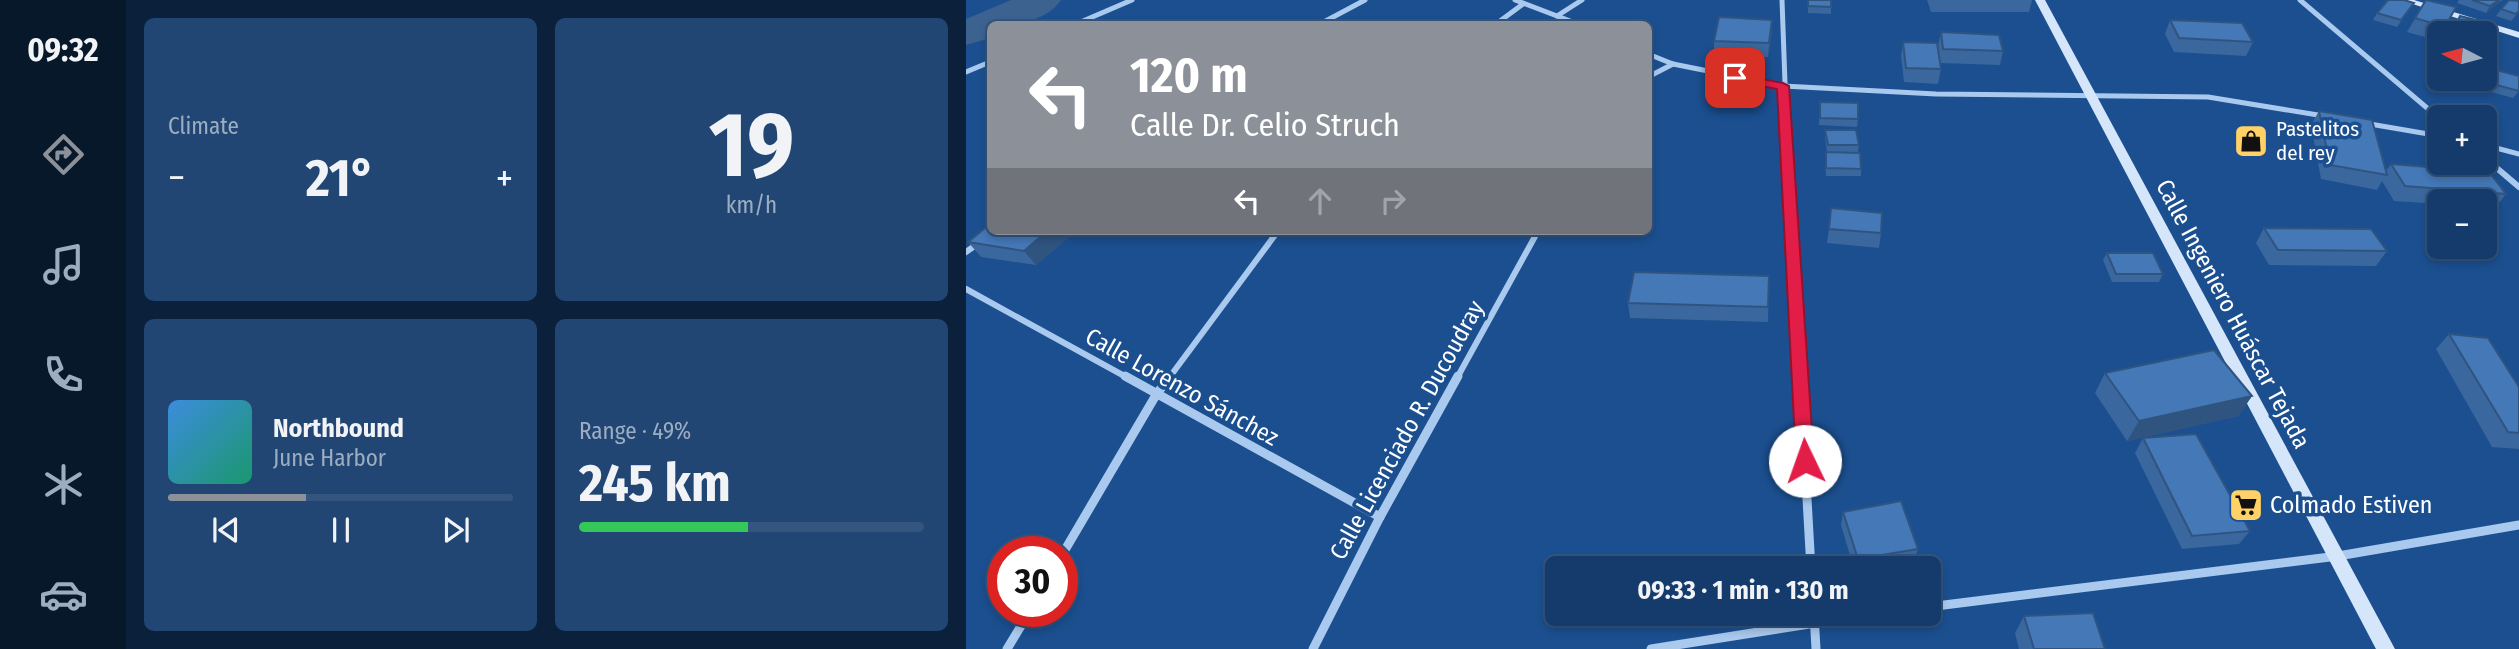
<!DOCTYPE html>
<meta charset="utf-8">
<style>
:root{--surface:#143b6b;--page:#214673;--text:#f1f3f6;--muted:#9dadc1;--line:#33557e;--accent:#8c9099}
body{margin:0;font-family:"Fira Sans Condensed",sans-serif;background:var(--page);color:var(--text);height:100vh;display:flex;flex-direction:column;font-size:26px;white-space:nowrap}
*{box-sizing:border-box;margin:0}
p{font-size:23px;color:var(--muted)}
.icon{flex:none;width:38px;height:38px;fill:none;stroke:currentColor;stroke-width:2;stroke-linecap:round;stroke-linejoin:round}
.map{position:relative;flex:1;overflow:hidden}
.details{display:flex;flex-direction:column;gap:18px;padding:18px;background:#0b203b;width:840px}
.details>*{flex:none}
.banner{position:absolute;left:21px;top:21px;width:665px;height:214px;border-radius:10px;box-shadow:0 4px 10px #0003,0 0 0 2px var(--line);background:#8c9099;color:#fff;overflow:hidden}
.needle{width:46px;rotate:276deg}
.fabs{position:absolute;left:1461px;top:21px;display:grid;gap:14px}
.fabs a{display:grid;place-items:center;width:70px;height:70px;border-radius:10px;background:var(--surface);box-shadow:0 4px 10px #0003,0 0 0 2px var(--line);font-size:35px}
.speed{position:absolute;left:21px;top:536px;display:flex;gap:14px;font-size:35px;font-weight:700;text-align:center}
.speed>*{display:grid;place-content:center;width:91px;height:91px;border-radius:50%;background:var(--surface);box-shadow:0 4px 10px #0003,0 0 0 2px var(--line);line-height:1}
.speed .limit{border:10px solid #d22;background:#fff;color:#111}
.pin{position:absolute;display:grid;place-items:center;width:60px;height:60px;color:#fff;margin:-30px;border-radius:14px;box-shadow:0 4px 10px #0006}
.me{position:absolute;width:77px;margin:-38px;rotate:357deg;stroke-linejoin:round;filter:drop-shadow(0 0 5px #0008)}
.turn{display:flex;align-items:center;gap:24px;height:147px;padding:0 28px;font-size:32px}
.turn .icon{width:91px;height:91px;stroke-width:2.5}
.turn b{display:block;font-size:49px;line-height:60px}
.lanes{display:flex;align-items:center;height:66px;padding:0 28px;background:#0003;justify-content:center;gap:35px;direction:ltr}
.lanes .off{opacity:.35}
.big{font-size:52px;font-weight:700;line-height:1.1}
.details .widget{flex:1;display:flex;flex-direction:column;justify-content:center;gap:10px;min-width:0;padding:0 24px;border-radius:10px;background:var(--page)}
.details .dial{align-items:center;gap:0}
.dial b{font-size:91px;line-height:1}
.song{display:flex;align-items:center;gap:21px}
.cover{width:84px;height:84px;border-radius:10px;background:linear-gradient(135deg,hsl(210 70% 55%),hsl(160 70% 35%))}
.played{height:7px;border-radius:4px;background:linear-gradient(90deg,var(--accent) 40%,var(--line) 40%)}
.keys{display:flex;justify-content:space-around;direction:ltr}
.heat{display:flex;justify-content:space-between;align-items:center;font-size:38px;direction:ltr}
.charge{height:10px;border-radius:5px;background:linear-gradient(90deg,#34c759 49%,var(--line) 0)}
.details .tiles{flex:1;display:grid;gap:18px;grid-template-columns:repeat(2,1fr)}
.trip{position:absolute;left:579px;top:556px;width:396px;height:70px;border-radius:10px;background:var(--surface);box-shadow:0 4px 10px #0003,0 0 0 2px var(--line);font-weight:700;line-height:70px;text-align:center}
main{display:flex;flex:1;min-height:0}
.menu{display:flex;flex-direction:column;width:126px;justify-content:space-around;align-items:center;background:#08182b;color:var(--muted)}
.menu .icon{width:49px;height:49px}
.menu .on{color:var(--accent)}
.menu b{font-size:32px;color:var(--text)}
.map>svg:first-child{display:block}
</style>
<main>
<nav class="menu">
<b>09:32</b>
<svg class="icon on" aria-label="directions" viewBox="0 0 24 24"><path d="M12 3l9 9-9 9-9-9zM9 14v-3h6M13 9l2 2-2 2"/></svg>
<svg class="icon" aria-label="music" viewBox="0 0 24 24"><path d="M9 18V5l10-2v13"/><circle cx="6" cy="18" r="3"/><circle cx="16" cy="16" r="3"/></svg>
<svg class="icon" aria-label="phone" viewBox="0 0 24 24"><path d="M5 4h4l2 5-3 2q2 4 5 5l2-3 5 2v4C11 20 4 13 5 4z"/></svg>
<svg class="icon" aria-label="climate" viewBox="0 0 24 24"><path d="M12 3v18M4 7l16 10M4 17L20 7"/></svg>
<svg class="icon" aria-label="car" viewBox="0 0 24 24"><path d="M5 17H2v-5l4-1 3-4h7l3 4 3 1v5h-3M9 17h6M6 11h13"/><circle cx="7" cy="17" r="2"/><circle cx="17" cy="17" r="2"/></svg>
</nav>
<section class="details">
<div class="tiles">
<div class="widget"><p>Climate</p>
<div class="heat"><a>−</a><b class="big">21°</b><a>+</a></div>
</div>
<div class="widget dial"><b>19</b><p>km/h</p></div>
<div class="widget">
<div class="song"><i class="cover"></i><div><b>Northbound</b><p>June Harbor</p></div></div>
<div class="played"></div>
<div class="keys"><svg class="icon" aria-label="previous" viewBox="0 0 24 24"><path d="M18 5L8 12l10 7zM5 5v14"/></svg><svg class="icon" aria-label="pause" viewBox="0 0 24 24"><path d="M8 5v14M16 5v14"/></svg><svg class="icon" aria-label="next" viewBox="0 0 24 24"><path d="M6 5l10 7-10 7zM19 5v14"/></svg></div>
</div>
<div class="widget"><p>Range · 49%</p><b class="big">245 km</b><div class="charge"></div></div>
</div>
</section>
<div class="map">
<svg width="1553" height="649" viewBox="0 0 1553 649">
<rect width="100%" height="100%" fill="#1b4f8f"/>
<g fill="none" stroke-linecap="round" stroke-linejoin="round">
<path fill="#3c6290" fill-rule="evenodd" d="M 45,0 L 95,0 C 79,23 50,24 24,24 L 24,38 L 0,45 L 0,19 Z"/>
<g stroke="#a9c9ee" stroke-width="5">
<path d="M 549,0 L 612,24"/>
<path d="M 816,0 L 822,166"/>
<path d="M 1334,0 L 1474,119"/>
<path d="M 591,16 L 616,0"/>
<path d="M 110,24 L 166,0"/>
<path d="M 354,24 L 399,0"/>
<path d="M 530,24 L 557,4"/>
<path d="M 682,54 L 707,64 L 817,86 L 970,94 L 1242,97 L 1358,116"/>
<path d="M 0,72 L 24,62"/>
<path d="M 682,77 L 707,64"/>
<path d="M 1398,123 L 1474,136"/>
<path d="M 1519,145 L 1553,154"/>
<path d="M 1519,158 L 1529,166"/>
</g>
<g stroke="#a9c9ee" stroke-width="6">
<path d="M 822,164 L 834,378"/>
<path d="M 1526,164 L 1553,187"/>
<path d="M 0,252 L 30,231"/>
<path d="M 0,289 L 162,378"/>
<path d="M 203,378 L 312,231"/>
<path d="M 491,378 L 572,231"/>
</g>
<g stroke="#a9c9ee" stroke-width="9">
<path d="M 159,376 L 414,517"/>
<path d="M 834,376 L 845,569"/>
<path d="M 96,555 L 190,395 L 204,376"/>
<path d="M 962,607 L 1372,556 L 1553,525"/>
<path d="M 848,614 L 850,649"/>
<path d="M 41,649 L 64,611"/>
<path d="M 347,649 L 414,517 L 492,376"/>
<path d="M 685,649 L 907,614"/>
</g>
<g fill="#d6e6fa" fill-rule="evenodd">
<path d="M 1069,0 L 1079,0 L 1429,649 L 1410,649 Z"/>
<path d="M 1434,0 L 1448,0 L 1553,32 L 1553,38 Z"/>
</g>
</g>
<g fill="#3a679d">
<path d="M 842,0 L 865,0 L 865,14 L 842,13 Z"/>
<path d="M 961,0 L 1066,0 L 1063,12 L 965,12 Z"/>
<path d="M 1460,0 L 1479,27 L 1474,33 L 1470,40 L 1441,32 Z"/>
<path d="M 1493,0 L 1537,0 L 1533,2 L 1531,4 L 1520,13 L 1491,3 Z"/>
<path d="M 1553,1 L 1553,12 L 1545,21 L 1530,16 L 1535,9 Z"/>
<path d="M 1448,3 L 1431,27 L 1407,20 L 1411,13 Z"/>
<path d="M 1494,16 L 1510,31 L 1508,33 L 1485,33 L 1489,23 Z"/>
<path d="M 806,20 L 806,33 L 802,57 L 748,55 L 748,41 Z"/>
<path d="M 1204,20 L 1287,42 L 1280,56 L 1208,52 L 1199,34 Z"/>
<path d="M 975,32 L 1037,51 L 1034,65 L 974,63 L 972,46 Z"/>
<path d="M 937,42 L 975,69 L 972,84 L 938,82 L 935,56 Z"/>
<path d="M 1509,79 L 1519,79 L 1553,91 L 1547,98 L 1507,87 Z"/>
<path d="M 854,102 L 892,119 L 891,127 L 853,125 Z"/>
<path d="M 1353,111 L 1420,171 L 1425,164 L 1540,194 L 1528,209 L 1519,208 L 1519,201 L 1474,201 L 1474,204 L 1428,201 L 1416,181 L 1411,190 L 1355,179 L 1345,125 Z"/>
<path d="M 859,130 L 893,145 L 892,152 L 877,153 L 895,169 L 895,176 L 860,176 L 859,160 L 860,152 L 861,152 L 859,138 Z"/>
<path d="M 1298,228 L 1421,251 L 1410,266 L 1303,265 L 1290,243 Z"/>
<path d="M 863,229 L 915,233 L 913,248 L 861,243 Z"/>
<path d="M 105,235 L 70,265 L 15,257 L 2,242 Z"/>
<path d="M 1141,253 L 1197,274 L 1193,282 L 1146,282 L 1137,260 Z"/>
<path d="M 803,276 L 802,322 L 664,318 L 662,303 Z"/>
<path d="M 1483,334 L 1553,387 L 1553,449 L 1526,447 L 1470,349 Z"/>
<path d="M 1139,373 L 1286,396 L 1272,416 L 1161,441 L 1129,393 Z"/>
<path d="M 1177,438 L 1284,531 L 1273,544 L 1216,549 L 1169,453 Z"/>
<path d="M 877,512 L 952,549 L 948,562 L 910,569 L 888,569 L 875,525 Z"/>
<path d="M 1058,616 L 1139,649 L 1053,649 L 1049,633 Z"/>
</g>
<g fill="#305480">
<path d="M 1533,0 L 1534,0 L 1531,4 L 1520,13 L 1524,6 Z"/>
<path d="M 806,20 L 806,33 L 802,57 L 803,43 Z"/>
<path d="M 81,231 L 102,231 L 105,235 L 70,265 L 58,251 Z"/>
<path d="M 1286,396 L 1272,416 L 1161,441 L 1173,421 Z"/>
</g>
<g fill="#4478b7" stroke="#305480" stroke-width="2">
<path d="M 842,0 L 865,0 L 865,7 L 842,6 Z"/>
<path d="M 1422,0 L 1438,0 L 1448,3 L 1435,20 L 1411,13 Z"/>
<path d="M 1460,0 L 1490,7 L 1479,27 L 1449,18 Z"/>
<path d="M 1506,0 L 1533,0 L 1524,6 Z"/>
<path d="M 1543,0 L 1553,1 L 1553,11 L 1550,14 L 1535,9 Z"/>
<path d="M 1494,16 L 1514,21 L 1510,31 L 1490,25 Z"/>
<path d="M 753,17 L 806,20 L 803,43 L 748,41 Z"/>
<path d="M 1204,20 L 1276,23 L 1287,42 L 1213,38 Z"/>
<path d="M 1489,28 L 1508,33 L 1488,33 Z"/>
<path d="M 975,32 L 1033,35 L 1037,51 L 977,49 Z"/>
<path d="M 937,42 L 971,43 L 975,69 L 940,68 Z"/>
<path d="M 1519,67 L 1553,76 L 1553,91 L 1512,80 L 1513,79 L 1519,79 Z"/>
<path d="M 854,102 L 892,103 L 892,119 L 854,118 Z"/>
<path d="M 1353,111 L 1406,120 L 1421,175 L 1364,165 Z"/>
<path d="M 859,130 L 890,130 L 893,145 L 862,145 Z"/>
<path d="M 860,152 L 894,153 L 895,169 L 860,168 Z"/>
<path d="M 1425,164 L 1523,172 L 1540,194 L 1439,186 Z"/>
<path d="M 865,208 L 916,213 L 915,233 L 863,229 Z"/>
<path d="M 24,224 L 24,231 L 81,231 L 58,251 L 2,242 Z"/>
<path d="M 1298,228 L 1405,229 L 1421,251 L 1312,250 Z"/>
<path d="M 1141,253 L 1187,253 L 1197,274 L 1150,274 Z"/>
<path d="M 668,272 L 803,276 L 802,307 L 662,303 Z"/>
<path d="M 1483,334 L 1522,338 L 1553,387 L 1553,433 L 1542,432 Z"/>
<path d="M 1248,350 L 1286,396 L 1173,421 L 1139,373 Z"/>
<path d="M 1230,434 L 1284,531 L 1226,536 L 1177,438 Z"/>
<path d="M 935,501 L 952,549 L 892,559 L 877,512 Z"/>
<path d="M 1127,613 L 1139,649 L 1068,649 L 1058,616 Z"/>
</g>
<path fill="#e11d48" stroke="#92132f" stroke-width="2" d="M 769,74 L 817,83 L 823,86 L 848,461 L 845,467 L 839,469 L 832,467 L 830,461 L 811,89 L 765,80 L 764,78 Z"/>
<defs>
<g id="shop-square" transform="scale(1.75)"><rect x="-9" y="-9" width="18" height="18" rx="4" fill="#ffd166" stroke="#1b4f8f"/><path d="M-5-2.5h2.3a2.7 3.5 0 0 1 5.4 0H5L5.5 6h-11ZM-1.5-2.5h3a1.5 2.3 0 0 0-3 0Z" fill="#111"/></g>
<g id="supermarket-square" transform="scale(1.75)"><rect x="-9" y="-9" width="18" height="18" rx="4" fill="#ffd166" stroke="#1b4f8f"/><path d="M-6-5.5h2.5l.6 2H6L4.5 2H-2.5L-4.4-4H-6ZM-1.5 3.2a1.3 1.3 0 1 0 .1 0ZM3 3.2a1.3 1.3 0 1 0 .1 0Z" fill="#111"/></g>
</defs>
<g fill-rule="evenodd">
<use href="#shop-square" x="1285" y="141"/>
<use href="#supermarket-square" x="1280" y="505"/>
</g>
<g text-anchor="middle" stroke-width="7" stroke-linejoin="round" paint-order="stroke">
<g font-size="21" fill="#fff" stroke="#1b4f8f" text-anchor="start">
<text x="1310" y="136">Pastelitos<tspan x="1310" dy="24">del rey</tspan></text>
</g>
<g font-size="24" fill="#fff" stroke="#1b4f8f">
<text transform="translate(1267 314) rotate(62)" y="8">Calle Ingeniero Huáscar Tejada</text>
<text transform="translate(216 387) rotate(29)" y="8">Calle Lorenzo Sánchez</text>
<text transform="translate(441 430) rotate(-61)" y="8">Calle Licenciado R. Ducoudray</text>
</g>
<g font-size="24" fill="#fff" stroke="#1b4f8f" text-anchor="start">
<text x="1304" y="513">Colmado Estiven</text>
</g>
</g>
</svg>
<div class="fabs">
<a><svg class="needle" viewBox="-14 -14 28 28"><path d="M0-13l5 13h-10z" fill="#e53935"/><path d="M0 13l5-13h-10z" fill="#9dadc1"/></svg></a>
<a>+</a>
<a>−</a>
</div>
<div class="speed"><div class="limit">30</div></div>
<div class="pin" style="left:769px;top:78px;background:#d93025"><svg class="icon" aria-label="arrive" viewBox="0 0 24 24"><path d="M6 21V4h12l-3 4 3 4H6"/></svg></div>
<svg class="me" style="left:839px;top:461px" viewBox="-20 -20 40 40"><circle r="19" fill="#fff"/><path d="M0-13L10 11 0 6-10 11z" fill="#e11d48"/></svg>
<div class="trip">09:33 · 1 min · 130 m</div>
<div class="banner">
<div class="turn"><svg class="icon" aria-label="left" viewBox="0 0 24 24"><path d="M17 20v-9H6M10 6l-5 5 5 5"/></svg><div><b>120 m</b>Calle Dr. Celio Struch</div></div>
<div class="lanes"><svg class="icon" aria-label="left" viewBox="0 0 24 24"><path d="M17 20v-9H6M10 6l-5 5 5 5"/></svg><svg class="icon off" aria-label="ahead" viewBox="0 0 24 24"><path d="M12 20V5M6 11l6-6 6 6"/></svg><svg class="icon off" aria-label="right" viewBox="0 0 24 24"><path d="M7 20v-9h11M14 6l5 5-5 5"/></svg></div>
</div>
</div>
</main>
